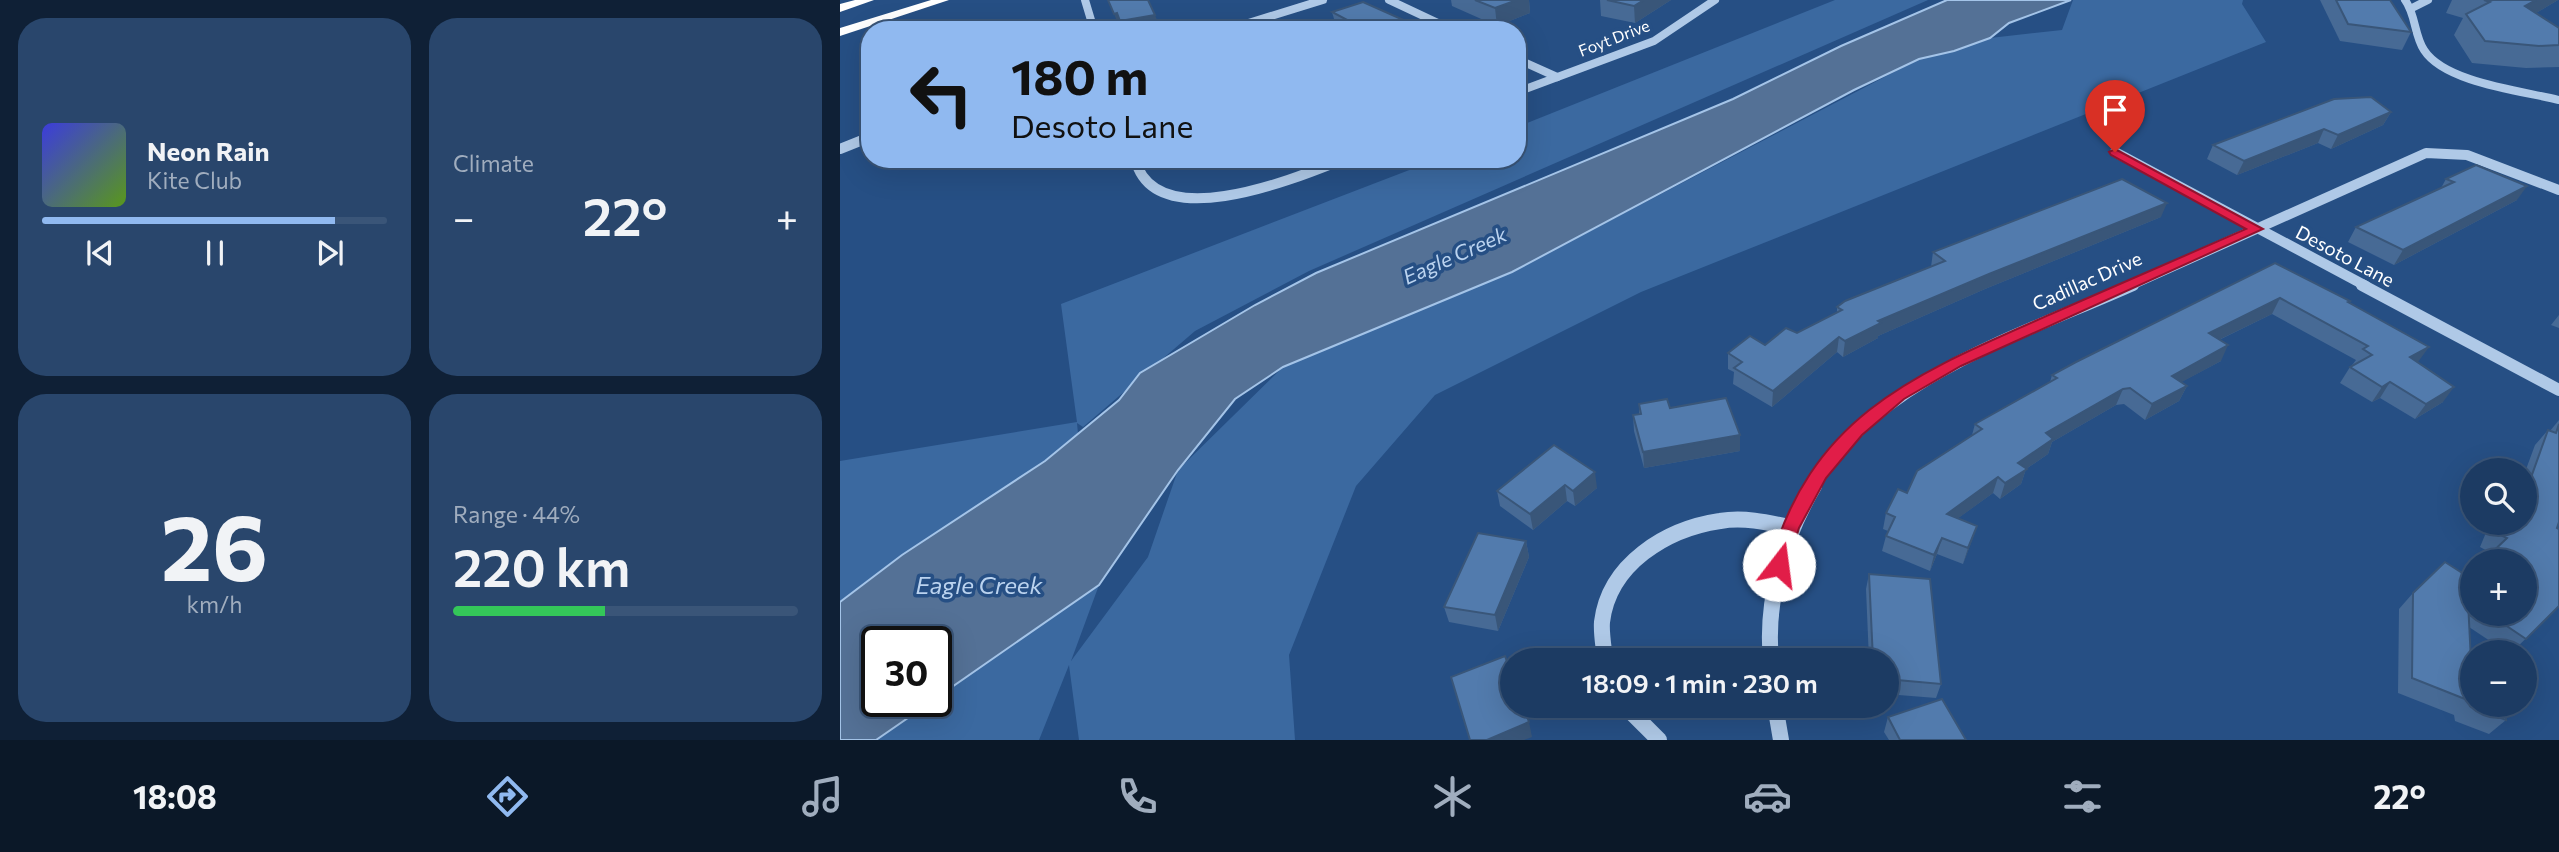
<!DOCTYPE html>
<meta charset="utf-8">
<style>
:root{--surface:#1c3b63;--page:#29466c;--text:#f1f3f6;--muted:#a0adbe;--line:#3a5578;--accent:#90b9f0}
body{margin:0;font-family:Commissioner,sans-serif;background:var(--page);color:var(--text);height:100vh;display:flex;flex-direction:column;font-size:26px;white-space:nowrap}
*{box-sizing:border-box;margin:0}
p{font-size:23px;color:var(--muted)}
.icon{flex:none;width:38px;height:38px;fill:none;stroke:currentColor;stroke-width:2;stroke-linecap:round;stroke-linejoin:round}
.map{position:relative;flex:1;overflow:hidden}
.side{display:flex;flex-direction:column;gap:18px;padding:18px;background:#0f2036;width:840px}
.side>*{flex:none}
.top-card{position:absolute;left:21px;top:21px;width:665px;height:147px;border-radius:28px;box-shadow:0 7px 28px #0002,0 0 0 2px var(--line);background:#90b9f0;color:#111;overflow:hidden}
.fabs{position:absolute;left:1620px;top:458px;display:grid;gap:14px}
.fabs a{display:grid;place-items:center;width:77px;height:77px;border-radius:50%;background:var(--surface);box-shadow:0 7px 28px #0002,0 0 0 2px var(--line);font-size:35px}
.speed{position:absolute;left:21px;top:626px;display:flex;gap:14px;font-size:35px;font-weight:700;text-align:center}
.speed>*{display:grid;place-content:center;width:91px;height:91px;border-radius:50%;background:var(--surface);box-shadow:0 7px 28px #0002,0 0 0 2px var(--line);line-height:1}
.speed .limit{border:4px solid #111;border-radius:10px;background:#fff;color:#111}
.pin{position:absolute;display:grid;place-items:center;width:60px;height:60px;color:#fff;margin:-72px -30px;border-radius:50% 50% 50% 0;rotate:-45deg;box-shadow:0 0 7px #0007}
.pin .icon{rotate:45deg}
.me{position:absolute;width:77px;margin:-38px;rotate:15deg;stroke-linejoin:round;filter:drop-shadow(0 0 5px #0008)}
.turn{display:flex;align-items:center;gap:24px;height:147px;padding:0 35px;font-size:32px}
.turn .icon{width:91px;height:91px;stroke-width:2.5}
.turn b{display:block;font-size:49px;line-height:60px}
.big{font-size:52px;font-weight:600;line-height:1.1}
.side .tile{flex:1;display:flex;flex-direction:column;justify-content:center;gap:10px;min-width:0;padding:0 24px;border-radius:28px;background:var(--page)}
.side .dial{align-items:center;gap:0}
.dial b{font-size:91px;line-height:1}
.song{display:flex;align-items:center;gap:21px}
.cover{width:84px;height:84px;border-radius:10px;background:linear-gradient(135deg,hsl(240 70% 55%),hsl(90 70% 35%))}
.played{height:7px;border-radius:4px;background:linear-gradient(90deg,var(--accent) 85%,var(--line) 85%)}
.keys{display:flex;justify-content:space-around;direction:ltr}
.heat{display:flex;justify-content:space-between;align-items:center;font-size:38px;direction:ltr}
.charge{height:10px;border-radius:5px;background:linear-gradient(90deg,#34c759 44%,var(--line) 0)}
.side .tiles{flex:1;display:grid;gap:18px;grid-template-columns:repeat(2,1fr)}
.trip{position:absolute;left:660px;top:648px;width:399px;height:70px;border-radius:35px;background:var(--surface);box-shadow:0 7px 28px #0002,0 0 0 2px var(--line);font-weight:600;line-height:70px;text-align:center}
.tab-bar{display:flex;height:112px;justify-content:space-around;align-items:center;background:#0b1828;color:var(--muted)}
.tab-bar .icon{width:49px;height:49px}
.tab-bar .selected{color:var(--accent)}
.tab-bar b{font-size:32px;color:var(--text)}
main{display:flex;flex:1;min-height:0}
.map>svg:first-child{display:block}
</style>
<main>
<section class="side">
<div class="tiles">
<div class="tile">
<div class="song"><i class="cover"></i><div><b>Neon Rain</b><p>Kite Club</p></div></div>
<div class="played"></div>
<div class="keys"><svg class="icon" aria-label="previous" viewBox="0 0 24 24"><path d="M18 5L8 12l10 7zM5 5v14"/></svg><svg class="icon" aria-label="pause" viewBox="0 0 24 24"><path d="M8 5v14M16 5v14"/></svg><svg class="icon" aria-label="next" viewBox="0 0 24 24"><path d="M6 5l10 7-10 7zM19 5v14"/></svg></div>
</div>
<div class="tile"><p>Climate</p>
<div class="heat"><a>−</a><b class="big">22°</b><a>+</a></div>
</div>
<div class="tile dial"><b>26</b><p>km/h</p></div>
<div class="tile"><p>Range · 44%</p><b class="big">220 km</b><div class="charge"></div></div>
</div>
</section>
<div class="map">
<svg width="1719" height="740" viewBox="0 0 1719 740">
<rect width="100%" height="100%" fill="#264f84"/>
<g fill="#3b69a0">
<path d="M 995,0 L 1088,0 L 469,271 L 355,331 L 243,427 L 237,423 L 238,434 L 205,461 L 0,603 L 0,461 L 237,422 L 221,304 L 598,159 L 677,159 L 677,127 Z"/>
<path d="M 1233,0 L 1403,0 L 1402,4 L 1426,42 L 801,292 L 595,395 L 516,486 L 449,655 L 455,740 L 239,740 L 229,665 L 199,740 L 36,740 L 91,702 L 96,702 L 96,698 L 259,585 L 231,661 L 308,557 L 338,470 L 443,367 L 672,272 L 1079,59 L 1114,51 L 1150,38 L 1222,30 Z"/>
</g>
<path fill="#547196" stroke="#a4c4e8" stroke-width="2" d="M 1107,0 L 1231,0 L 1169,23 L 1150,38 L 1114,51 L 1079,59 L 1014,90 L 672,272 L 443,367 L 395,399 L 338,470 L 259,585 L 96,698 L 96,642 L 37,642 L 37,702 L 91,702 L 36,740 L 0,740 L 0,602 L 62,555 L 205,461 L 279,400 L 300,373 L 415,305 L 476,273 L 893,99 L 1001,46 Z"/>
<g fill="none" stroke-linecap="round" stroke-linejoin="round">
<g stroke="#afc9e7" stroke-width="8">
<path d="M 245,0 L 254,30"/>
<path d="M 549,0 L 613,30"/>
<path d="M 1565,0 C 1576,15 1574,35 1584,50 C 1605,83 1683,91 1719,100"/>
<path d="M 1572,8 L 1588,0"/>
<path d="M 386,30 L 483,0"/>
<path d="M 677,59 L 717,77"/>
<path d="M 677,92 L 814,41 L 875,0"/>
</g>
<g stroke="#afc9e7" stroke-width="10">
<path d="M 0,149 L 30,137"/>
<path d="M 1275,152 L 1526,286"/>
<path d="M 295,159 C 315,237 456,178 504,159"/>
<path d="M 1289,286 L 1586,153 L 1627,155 L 1719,190"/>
</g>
<g stroke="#afc9e7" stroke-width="12">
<path d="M 1522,285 L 1719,390"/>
<path d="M 973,487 C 1037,378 1183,334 1293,285"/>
</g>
<g stroke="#afc9e7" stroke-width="16">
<path d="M 765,660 C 764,648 761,634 762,622 C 769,564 826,529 880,521 C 903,517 926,522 949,527"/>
<path d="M 931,660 C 925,600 944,537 974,486"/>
<path d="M 784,705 L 819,740"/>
<path d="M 935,705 L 941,740"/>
</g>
<g fill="#fff" fill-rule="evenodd">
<path d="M 15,0 L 34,0 L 0,12 L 0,4 Z"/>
<path d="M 91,0 L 109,0 L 0,36 L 0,28 Z"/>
</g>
</g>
<g fill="#476a95">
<path d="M 611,0 L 689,0 L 690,13 L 657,26 L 612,6 Z"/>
<path d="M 760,0 L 831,0 L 795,23 L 761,16 Z"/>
<path d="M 1480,0 L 1550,0 L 1571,32 L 1562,50 L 1500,41 Z"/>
<path d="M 1612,0 L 1718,0 L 1696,13 L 1719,28 L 1719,67 L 1686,68 L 1632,63 L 1614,35 L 1623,18 L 1606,13 Z"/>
<path d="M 492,12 L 586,30 L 497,29 Z"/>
<path d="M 1551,112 L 1543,125 L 1491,149 L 1478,143 L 1397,175 L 1367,159 L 1373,145 Z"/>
<path d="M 1606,179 L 1677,200 L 1554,265 L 1508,242 L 1516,227 L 1601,188 Z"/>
<path d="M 1321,217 L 1145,289 L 1038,336 L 1038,338 L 1003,357 L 997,352 L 932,407 L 893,384 L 894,372 L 888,369 L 888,353 L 925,345 L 957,333 L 997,313 L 997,307 L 1091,267 L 1093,252 Z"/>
<path d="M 1435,263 L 1510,301 L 1509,303 L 1578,362 L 1603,402 L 1575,419 L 1540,398 L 1532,402 L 1500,383 L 1510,367 L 1513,364 L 1516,360 L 1432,314 L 1379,340 L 1381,361 L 1341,382 L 1347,386 L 1339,401 L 1305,420 L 1284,404 L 1276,405 L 1212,442 L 1208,454 L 1186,469 L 1181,484 L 1160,499 L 1153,493 L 1118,518 L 1137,526 L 1123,564 L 1097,554 L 1090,571 L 1042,551 L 1046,536 L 1048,531 L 1043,529 L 1046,513 L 1067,493 L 1132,435 L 1135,424 L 1210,382 L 1212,375 Z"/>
<path d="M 1719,315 L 1719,328 L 1711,325 Z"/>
<path d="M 799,404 L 830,408 L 900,435 L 900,451 L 804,468 L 794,431 L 793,415 L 799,414 Z"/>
<path d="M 1719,420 L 1719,522 L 1717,528 L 1719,606 L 1671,653 L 1668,653 L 1629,627 L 1631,661 L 1666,720 L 1649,734 L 1615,721 L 1614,715 L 1558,693 L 1559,609 L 1573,593 L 1627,576 L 1633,570 L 1633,614 L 1685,614 L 1651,553 L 1640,547 L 1650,523 L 1685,523 L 1685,472 L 1695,445 L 1708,430 L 1710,431 Z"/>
<path d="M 714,445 L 757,488 L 735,506 L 727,501 L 693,530 L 660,506 L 657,491 Z"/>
<path d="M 686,541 L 689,557 L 658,631 L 609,622 L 604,607 Z"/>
<path d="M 1029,574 L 1101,684 L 1096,698 L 1046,694 L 1046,660 L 1029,660 L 1026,589 Z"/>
<path d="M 1048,717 L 1126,740 L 1049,740 L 1044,732 Z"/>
</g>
<g fill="#395679">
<path d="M 677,0 L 689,0 L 690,13 L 657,26 L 655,8 Z"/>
<path d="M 804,0 L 831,0 L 795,23 L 794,6 Z"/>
<path d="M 1696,0 L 1718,0 L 1673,27 L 1685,6 Z"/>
<path d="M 277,13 L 315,15 L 320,27 L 306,30 L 284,30 L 282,25 L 279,26 L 274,14 Z"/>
<path d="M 1551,112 L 1543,125 L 1491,149 L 1498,135 Z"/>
<path d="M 1484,129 L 1478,143 L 1397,175 L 1404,161 Z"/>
<path d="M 1687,186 L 1677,200 L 1554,265 L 1563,250 Z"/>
<path d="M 1327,203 L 1321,217 L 1145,289 L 1038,336 L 1038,338 L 1003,357 L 1005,341 L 1038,321 L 1149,274 Z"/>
<path d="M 1440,298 L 1432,314 L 1362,348 L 1369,333 Z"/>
<path d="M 999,337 L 997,352 L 932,407 L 933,391 Z"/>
<path d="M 1388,345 L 1381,361 L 1325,391 L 1332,376 Z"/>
<path d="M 1589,347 L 1578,362 L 1560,373 L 1570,357 Z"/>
<path d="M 1550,382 L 1540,398 L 1532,402 L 1542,387 Z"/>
<path d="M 1347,386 L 1339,401 L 1305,420 L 1312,404 Z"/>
<path d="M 1614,387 L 1603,402 L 1575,419 L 1586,404 Z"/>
<path d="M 1283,389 L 1276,405 L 1212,442 L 1208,454 L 1186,469 L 1181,484 L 1160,499 L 1165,483 L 1178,463 L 1206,433 Z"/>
<path d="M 900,435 L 900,451 L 804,468 L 803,452 Z"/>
<path d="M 755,472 L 757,488 L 735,506 L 733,491 Z"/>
<path d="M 1158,477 L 1153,493 L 1102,530 L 1107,514 Z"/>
<path d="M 725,485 L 727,501 L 693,530 L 690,514 Z"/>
<path d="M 1137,526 L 1132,541 L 1123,564 L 1128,548 Z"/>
<path d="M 1102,538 L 1097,554 L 1090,571 L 1094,555 Z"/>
<path d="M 686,541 L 689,557 L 658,631 L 655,615 Z"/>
<path d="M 689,722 L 692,737 L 684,740 L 647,740 Z"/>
</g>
<g fill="#527bad" stroke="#395679" stroke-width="2">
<path d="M 268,0 L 308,0 L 315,15 L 280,21 L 277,13 L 274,14 Z"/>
<path d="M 635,0 L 677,0 L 655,8 Z"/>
<path d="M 767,0 L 804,0 L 794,6 Z"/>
<path d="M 1496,0 L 1550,0 L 1571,32 L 1508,24 Z"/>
<path d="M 1644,0 L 1696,0 L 1685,6 L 1719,28 L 1719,45 L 1699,46 L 1645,41 L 1626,14 L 1650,2 Z"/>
<path d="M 523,2 L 586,30 L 526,30 L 492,12 Z"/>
<path d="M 1531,97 L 1551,112 L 1498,135 L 1484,129 L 1404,161 L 1373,145 L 1494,99 Z"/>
<path d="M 1636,165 L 1687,186 L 1563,250 L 1516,227 L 1614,182 L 1606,179 Z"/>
<path d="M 1282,179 L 1327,203 L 1149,274 L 1038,321 L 1041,323 L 1005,341 L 999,337 L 933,391 L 894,368 L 902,362 L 888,353 L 910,336 L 925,345 L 946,328 L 957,333 L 1002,310 L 997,307 L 1005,301 L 1105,261 L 1093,252 Z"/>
<path d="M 1435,263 L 1510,301 L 1508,302 L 1589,347 L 1570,357 L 1614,387 L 1586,404 L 1550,382 L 1542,387 L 1510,367 L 1532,355 L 1523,349 L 1528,346 L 1440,298 L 1369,333 L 1388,345 L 1332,376 L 1347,386 L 1312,404 L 1290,388 L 1283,389 L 1206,433 L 1213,439 L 1178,463 L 1187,469 L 1165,483 L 1158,477 L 1107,514 L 1137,526 L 1128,548 L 1102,538 L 1094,555 L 1046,536 L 1055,517 L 1046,513 L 1058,489 L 1067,493 L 1077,471 L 1142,429 L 1135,424 L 1217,378 L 1212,375 L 1236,362 Z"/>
<path d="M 886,398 L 900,435 L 803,452 L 793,415 L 801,414 L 799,404 L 827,399 L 830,408 Z"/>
<path d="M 1719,424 L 1719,522 L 1717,528 L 1719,529 L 1719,606 L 1686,639 L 1649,614 L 1685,614 L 1685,562 L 1642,562 L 1667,538 L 1654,532 L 1657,523 L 1685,523 L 1685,481 L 1689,483 L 1708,430 L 1716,433 Z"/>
<path d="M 714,445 L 755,472 L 733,491 L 725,485 L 690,514 L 657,491 Z"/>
<path d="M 638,533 L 686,541 L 655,615 L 604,607 Z"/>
<path d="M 1605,562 L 1627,576 L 1633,570 L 1633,604 L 1628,601 L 1631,661 L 1633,661 L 1633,705 L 1665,705 L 1666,720 L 1630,706 L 1630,701 L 1572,678 L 1573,593 Z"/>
<path d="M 1029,574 L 1090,579 L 1101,684 L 1046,679 L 1046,660 L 1033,660 Z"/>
<path d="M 665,656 L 672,676 L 672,705 L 683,705 L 689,722 L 647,740 L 630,740 L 611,677 Z"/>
<path d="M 1102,699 L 1126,740 L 1060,740 L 1048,717 Z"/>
</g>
<path fill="#e11d48" stroke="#92132f" stroke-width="2" d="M 1275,149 L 1423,229 L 1121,366 L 1064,399 L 1022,435 L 986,478 L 959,528 L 946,570 L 932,570 L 930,565 C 971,413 1080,372 1211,314 C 1276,286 1341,257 1406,229 L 1271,155 L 1269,152 Z"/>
<g text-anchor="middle" stroke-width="7" stroke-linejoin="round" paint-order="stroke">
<g font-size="16" fill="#fff" stroke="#264f84">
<text transform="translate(774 38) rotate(-21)" y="6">Foyt Drive</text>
</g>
<g font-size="19" fill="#fff" stroke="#264f84">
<text transform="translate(1505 256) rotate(28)" y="7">Desoto Lane</text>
<text transform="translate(1247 281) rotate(-24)" y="7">Cadillac Drive</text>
</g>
<g font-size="21" font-style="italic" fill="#bbd3ef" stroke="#264f84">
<text transform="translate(615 256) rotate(-24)" y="7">Eagle Creek</text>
</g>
<g font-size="24" font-style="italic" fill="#bbd3ef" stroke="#264f84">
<text x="139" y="594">Eagle Creek</text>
</g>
</g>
</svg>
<div class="fabs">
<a><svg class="icon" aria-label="search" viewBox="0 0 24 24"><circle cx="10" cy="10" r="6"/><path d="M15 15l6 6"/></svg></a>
<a>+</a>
<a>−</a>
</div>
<div class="speed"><div class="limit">30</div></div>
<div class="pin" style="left:1275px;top:152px;background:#d93025"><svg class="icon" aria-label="arrive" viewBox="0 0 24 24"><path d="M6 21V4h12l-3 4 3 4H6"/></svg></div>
<svg class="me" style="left:939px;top:565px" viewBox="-20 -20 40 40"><circle r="19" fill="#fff"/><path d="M0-13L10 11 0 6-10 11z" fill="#e11d48"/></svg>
<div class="trip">18:09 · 1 min · 230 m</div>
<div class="top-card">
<div class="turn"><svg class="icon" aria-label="left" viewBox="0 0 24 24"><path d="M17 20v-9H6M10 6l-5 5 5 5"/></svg><div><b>180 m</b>Desoto Lane</div></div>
</div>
</div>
</main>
<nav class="tab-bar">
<b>18:08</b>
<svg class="icon selected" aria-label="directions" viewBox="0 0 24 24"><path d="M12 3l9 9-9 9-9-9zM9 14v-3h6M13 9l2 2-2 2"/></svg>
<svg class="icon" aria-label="music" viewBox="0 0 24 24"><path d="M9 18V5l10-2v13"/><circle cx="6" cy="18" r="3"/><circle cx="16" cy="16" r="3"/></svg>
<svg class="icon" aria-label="phone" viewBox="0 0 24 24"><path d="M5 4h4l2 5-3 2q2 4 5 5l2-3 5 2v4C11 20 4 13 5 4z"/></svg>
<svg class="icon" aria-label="climate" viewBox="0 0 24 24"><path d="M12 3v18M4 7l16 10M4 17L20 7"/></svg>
<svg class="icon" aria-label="car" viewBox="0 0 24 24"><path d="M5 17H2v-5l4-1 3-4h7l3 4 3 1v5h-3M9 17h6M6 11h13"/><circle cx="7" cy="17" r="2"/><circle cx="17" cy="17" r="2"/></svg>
<svg class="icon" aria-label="filters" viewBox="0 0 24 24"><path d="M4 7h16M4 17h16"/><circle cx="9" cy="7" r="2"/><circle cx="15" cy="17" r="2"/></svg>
<b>22°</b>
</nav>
